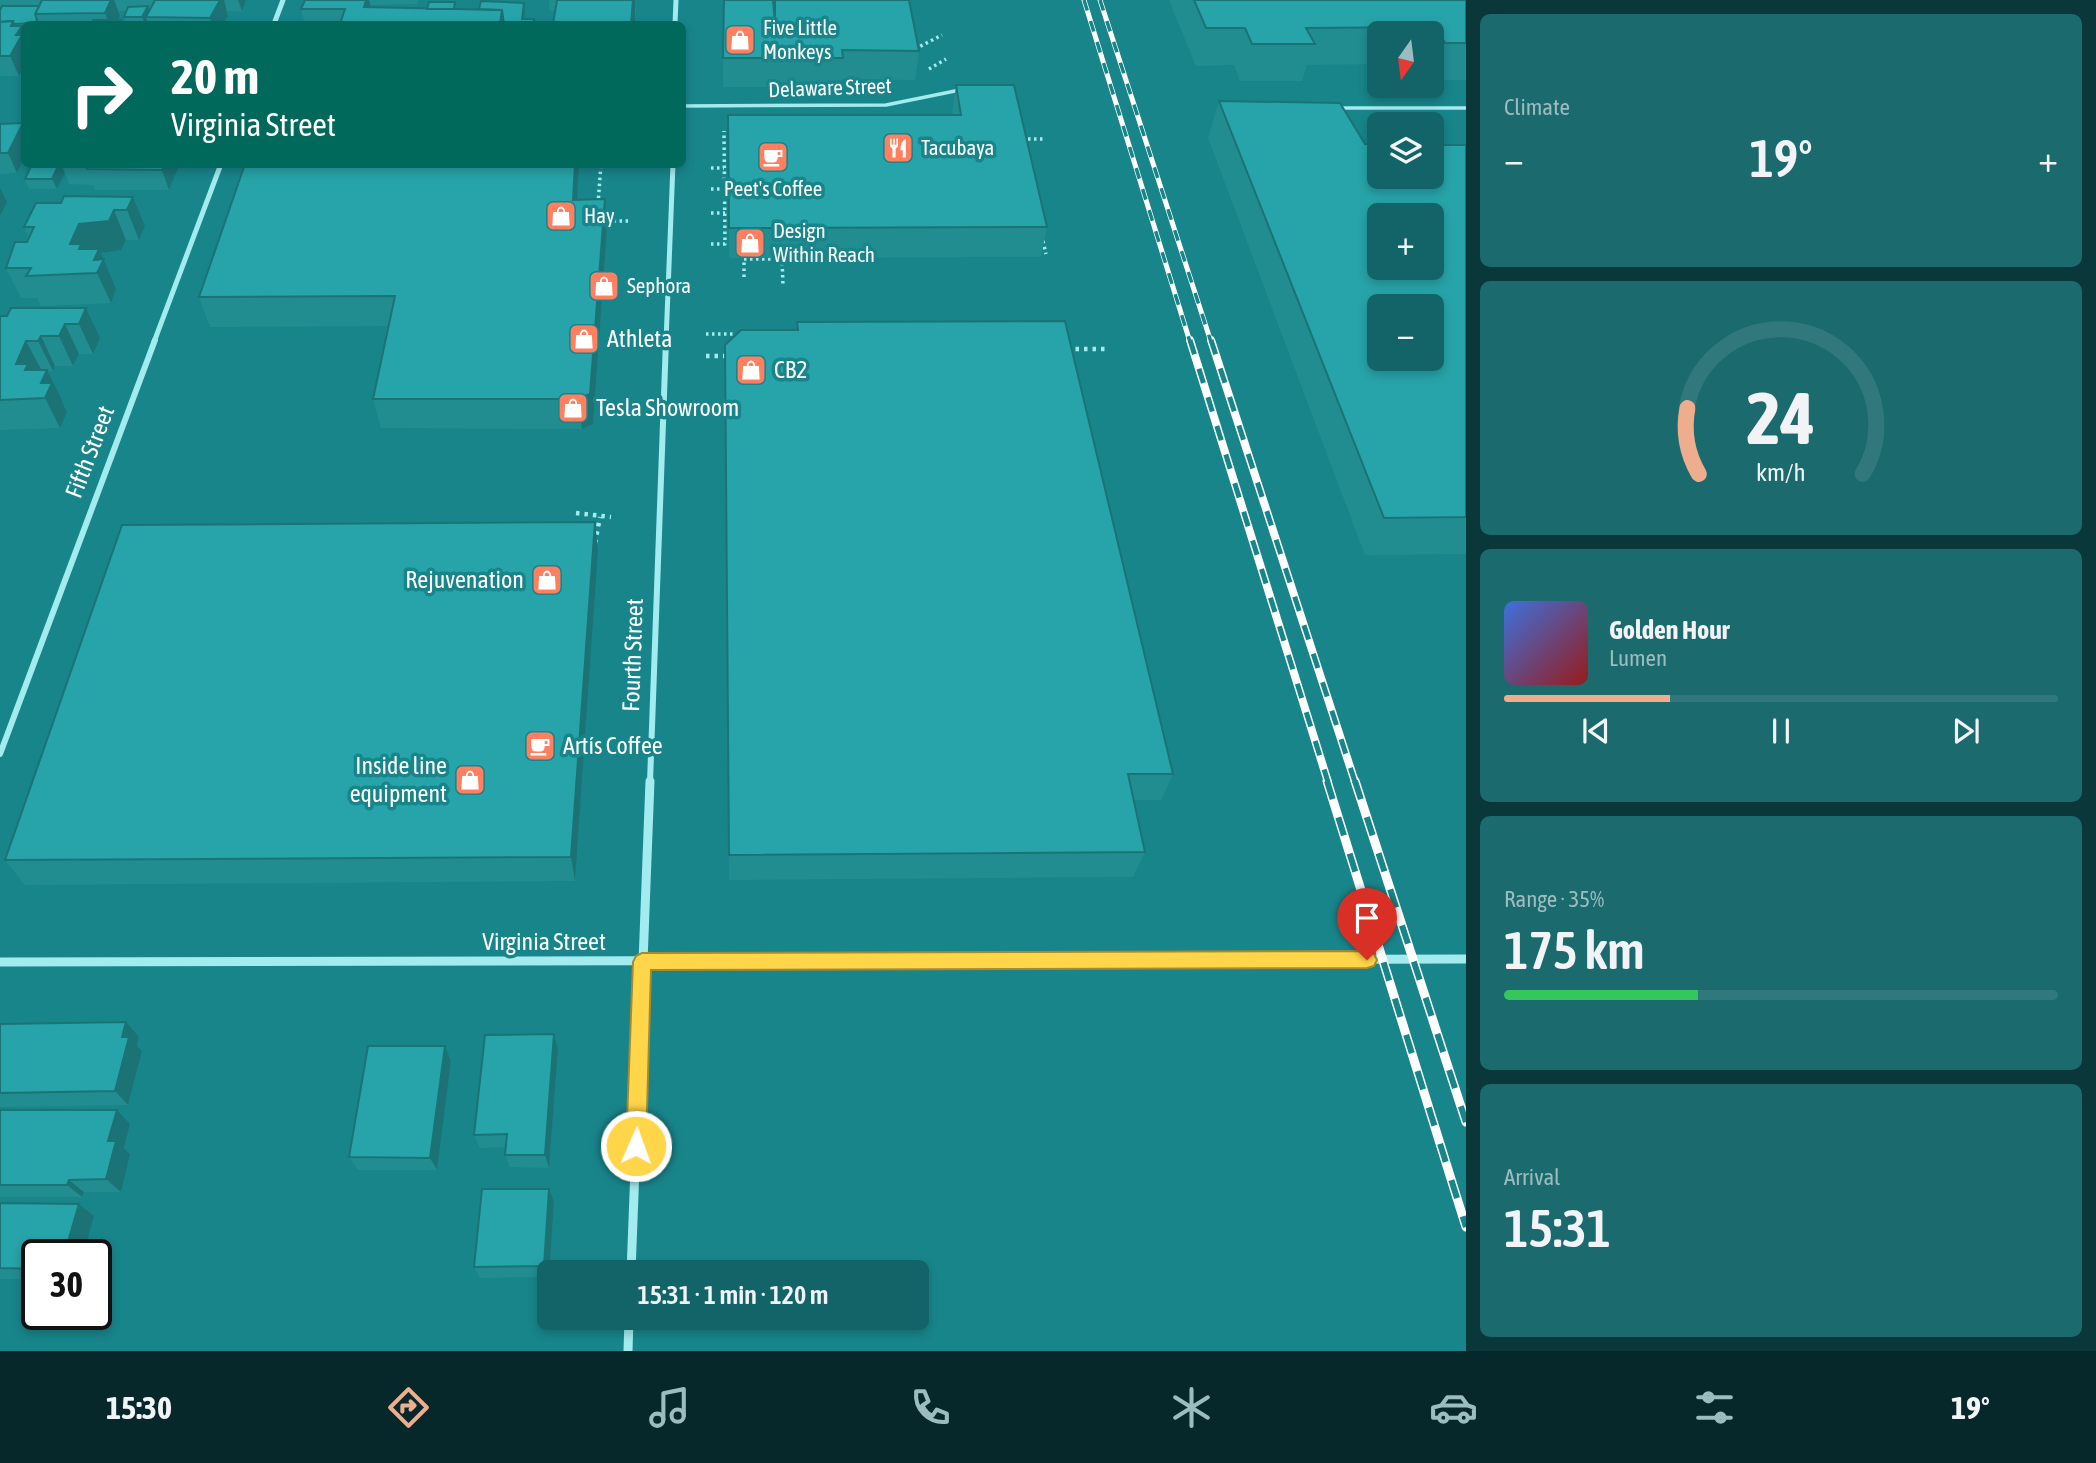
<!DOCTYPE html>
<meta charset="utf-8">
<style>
:root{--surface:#126468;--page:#1b6a6e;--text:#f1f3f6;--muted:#9cbdc0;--line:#31787c;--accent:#eead8d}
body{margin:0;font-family:"Asap Condensed",sans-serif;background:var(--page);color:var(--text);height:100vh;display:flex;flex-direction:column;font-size:26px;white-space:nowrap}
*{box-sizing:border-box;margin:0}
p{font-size:23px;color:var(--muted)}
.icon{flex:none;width:38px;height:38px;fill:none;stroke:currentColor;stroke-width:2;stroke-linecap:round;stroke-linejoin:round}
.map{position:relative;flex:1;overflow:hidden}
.side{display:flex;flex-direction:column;gap:14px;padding:14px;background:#0a3739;width:630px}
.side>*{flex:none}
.top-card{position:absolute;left:21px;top:21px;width:665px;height:147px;border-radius:10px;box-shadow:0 4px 10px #0003;background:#00695c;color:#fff;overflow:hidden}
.needle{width:46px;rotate:194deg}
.fabs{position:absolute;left:1367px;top:21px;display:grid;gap:14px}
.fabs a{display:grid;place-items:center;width:77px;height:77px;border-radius:10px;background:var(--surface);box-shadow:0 4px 10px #0003;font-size:35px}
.speed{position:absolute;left:21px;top:1239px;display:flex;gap:14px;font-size:35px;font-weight:700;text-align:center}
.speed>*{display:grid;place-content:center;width:91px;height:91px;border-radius:50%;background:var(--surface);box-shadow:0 4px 10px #0003;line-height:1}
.speed .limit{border:4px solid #111;border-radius:10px;background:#fff;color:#111}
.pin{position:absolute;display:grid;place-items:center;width:60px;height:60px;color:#fff;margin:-72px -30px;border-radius:50% 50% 50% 0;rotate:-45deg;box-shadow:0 0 7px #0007}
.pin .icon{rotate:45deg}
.me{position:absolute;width:77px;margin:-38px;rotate:2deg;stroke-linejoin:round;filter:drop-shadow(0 0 5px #0008)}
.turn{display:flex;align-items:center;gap:24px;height:147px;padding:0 35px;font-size:32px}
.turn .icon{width:91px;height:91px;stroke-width:2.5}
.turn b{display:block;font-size:49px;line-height:60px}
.big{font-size:52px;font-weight:600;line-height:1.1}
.side .widget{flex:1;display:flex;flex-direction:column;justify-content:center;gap:10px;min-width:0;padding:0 24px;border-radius:10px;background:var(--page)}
.side .dial{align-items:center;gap:0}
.dial svg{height:182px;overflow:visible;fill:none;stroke:var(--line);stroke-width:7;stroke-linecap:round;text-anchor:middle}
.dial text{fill:var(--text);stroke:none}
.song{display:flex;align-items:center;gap:21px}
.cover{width:84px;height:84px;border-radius:10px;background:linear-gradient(135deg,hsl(220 70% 55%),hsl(0 70% 35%))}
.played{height:7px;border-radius:4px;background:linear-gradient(90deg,var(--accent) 30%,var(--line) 30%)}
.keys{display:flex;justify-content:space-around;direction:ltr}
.heat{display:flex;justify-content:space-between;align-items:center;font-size:38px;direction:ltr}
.charge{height:10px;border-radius:5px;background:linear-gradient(90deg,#34c759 35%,var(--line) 0)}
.trip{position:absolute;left:537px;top:1260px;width:392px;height:70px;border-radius:10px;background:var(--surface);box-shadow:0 4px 10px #0003;font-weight:600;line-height:70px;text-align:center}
.dock{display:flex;height:112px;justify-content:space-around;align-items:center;background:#07282a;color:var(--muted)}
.dock .icon{width:49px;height:49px}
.dock .on{color:var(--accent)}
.dock b{font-size:32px;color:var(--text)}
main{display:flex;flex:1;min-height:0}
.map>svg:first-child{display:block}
</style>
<main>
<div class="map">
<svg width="1466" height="1351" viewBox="0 0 1466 1351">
<rect width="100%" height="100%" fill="#18858b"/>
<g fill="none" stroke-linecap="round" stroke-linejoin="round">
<g stroke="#a2ebee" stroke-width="3.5" stroke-dasharray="2.5 3.5" stroke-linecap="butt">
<path d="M 915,49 L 942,35"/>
<path d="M 929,69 L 946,59"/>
<path d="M 1022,139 L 1045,139"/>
<path d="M 711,168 L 724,168"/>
<path d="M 711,189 L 725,189"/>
<path d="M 598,204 L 601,164"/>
<path d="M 711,213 L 725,213"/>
<path d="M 603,216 L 611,221 L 629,221"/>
<path d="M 1043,241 L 1046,254"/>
<path d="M 711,244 L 725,244 L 724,131"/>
<path d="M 744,277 L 744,259 L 782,259 L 783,285"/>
<path d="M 706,334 L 734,334 L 739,337"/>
</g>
<g stroke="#a2ebee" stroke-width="4.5" stroke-dasharray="3.5 5" stroke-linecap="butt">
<path d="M 1067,349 L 1109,349"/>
<path d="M 706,356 L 729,356"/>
<path d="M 576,513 L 611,517"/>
<path d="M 595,543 L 600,517"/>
</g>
<g stroke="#a2ebee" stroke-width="3.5">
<path d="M 682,106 L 886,105 L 960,90"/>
<path d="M 1336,108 L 1466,108"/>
</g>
<g stroke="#a2ebee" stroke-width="5">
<path d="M 274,24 L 283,0"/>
<path d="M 675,24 L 676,0"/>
<path d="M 154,342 L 221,164"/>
<path d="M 666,342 L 673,164"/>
</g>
<g stroke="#a2ebee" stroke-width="6">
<path d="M 0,754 L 155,340"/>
<path d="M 650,782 L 666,340"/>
</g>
<g stroke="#a2ebee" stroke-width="9">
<path d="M 0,962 L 1466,959"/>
<path d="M 631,1272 L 650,781"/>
<path d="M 628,1351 L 629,1318"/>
</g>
<g stroke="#fff" stroke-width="5">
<g id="rail-far2">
<path d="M 1084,0 L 1190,342"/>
<path d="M 1100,0 L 1211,342"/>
</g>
</g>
<g stroke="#fff" stroke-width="8">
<g id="rail-far1">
<path d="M 1190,340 L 1328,782"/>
<path d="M 1211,340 L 1355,782"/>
</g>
</g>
<g stroke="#fff" stroke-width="9">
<g id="rail">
<path d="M 1327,781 L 1466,1227"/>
<path d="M 1355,781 L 1466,1122"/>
</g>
</g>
<use href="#rail-far2" stroke="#18858b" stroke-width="3.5" stroke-dasharray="11" stroke-linecap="butt"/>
<use href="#rail-far1" stroke="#18858b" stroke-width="5" stroke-dasharray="15" stroke-linecap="butt"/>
<use href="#rail" stroke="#18858b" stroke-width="6" stroke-dasharray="19" stroke-linecap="butt"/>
</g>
<g fill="#228d91">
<path d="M 0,0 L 246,0 L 242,11 L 227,11 L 228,16 L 223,24 L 149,24 L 148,23 L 147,24 L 126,24 L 124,17 L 126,11 L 119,11 L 120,16 L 118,20 L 122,24 L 24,24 L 24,68 L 24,67 L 19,76 L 0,76 Z"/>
<path d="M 305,0 L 418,0 L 417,4 L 370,5 L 371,8 L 427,9 L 455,2 L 456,9 L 479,9 L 524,3 L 525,13 L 525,19 L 535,24 L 305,24 L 301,9 Z"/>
<path d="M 549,0 L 635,0 L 636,13 L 550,11 Z"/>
<path d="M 774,0 L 919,51 L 915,80 L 842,79 L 841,87 L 723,87 L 723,58 L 774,12 Z"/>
<path d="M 1169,0 L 1466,0 L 1466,80 L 1432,80 L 1432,33 L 1379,33 L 1379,64 L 1307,65 L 1302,81 L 1240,81 L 1234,65 L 1196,66 Z"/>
<path d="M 956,85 L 1047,227 L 1041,257 L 729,258 L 728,115 L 952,115 Z"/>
<path d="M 1219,101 L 1365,144 L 1466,145 L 1466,554 L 1365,555 L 1208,138 Z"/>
<path d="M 23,123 L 24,126 L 24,159 L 17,173 L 0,174 L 0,124 Z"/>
<path d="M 32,164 L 180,164 L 169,190 L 95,190 L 93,185 L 69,184 L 65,173 L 57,189 L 29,189 L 25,179 Z"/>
<path d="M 245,164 L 579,164 L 577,200 L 605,199 L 607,229 L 593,424 L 582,429 L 381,428 L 373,399 L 388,326 L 210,327 L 199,297 Z"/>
<path d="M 133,197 L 145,226 L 139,240 L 126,240 L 121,250 L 101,253 L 116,289 L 111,303 L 41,306 L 37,298 L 21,298 L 6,268 L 29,238 L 24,227 L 61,203 Z"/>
<path d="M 86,308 L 100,338 L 93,354 L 79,354 L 73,366 L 55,366 L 53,371 L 47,371 L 62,400 L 62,402 L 67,412 L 60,428 L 0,430 L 0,316 Z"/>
<path d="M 797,322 L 1173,774 L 1161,800 L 1134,800 L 1145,852 L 1133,877 L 729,880 L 725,345 L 797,330 Z"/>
<path d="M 598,551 L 575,881 L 25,885 L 5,860 Z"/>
<path d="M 0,1024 L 139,1037 L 137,1046 L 142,1051 L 128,1105 L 0,1107 Z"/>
<path d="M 554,1034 L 558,1049 L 549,1168 L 510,1167 L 505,1155 L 506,1147 L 480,1148 L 474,1135 Z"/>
<path d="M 445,1046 L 451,1061 L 437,1170 L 358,1170 L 349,1157 Z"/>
<path d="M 0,1110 L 117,1110 L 130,1124 L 124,1148 L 130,1154 L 121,1192 L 84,1192 L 82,1197 L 0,1197 Z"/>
<path d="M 554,1202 L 549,1277 L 480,1278 L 474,1267 Z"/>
<path d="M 0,1203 L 79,1204 L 94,1216 L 83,1255 L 37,1255 L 37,1279 L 0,1279 Z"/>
</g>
<g fill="#1b7376">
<path d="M 111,0 L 114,0 L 120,16 L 116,24 L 109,24 L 105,13 Z"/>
<path d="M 220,0 L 224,0 L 228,16 L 223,24 L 212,24 L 210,18 Z"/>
<path d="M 238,0 L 246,0 L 242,11 Z"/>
<path d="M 366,0 L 369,0 L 374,22 L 364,7 Z"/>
<path d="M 633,0 L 635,0 L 635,24 L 631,24 Z"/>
<path d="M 524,3 L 525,13 L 524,24 L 522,19 Z"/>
<path d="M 148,6 L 151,16 L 146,17 L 148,23 L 147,24 L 145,24 L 142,17 Z"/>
<path d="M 502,10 L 504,24 L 500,24 Z"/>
<path d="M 13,21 L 18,33 L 22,26 L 24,32 L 24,63 L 22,63 L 24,67 L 19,76 L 10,56 L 11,26 Z"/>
<path d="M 23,123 L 24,126 L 24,159 L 17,173 L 8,153 Z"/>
<path d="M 59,164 L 61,164 L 65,173 L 57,189 L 52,179 Z"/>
<path d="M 164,164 L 180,164 L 169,190 L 162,170 Z"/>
<path d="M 575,164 L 579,164 L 576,229 L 573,200 Z"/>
<path d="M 0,188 L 7,202 L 0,216 Z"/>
<path d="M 133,197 L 145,226 L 139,240 L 127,210 Z"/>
<path d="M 605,199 L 607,229 L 593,424 L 582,429 L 578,399 Z"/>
<path d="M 114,210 L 126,240 L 121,250 L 101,253 L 116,289 L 111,303 L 97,273 L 92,254 L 70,244 L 79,224 Z"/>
<path d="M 86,308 L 100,338 L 93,354 L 79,324 Z"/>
<path d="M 65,324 L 79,354 L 73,366 L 59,336 Z"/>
<path d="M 41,336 L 55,366 L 53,371 L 38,341 Z"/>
<path d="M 26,341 L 42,371 L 37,381 L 16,364 Z"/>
<path d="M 47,370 L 62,400 L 62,402 L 67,412 L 60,428 L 45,398 L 41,383 Z"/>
<path d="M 595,522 L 598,551 L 575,881 L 571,857 Z"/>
<path d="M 126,1022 L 139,1037 L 137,1046 L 142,1051 L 128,1105 L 115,1091 L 122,1037 Z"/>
<path d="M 554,1034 L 558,1049 L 549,1168 L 545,1155 Z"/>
<path d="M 445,1046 L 451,1061 L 437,1170 L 430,1158 Z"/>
<path d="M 117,1110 L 130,1124 L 124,1148 L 130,1154 L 121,1192 L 106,1179 L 108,1141 Z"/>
<path d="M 69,1180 L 84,1192 L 82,1197 L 67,1185 Z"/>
<path d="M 549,1189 L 554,1202 L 549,1277 L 544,1266 Z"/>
<path d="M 79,1204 L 94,1216 L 83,1255 L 64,1255 Z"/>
</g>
<g fill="#27a4a9" stroke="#1b7376" stroke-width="2" fill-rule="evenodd">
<path d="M 42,0 L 111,0 L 105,13 L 35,14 Z"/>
<path d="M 155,0 L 220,0 L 210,18 L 146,17 Z"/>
<path d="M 305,0 L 366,0 L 364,7 L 502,10 L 500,24 L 340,24 L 345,9 L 301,9 Z"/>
<path d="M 557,0 L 633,0 L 631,24 L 553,24 Z"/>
<path d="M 724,0 L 773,0 L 775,23 L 775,0 L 909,0 L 919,51 L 842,50 L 843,58 L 723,58 Z"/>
<path d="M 1194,0 L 1466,0 L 1466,43 L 1445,43 L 1436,27 L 1306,28 L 1315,44 L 1252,44 L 1245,28 L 1206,28 Z"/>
<path d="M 481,1 L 524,3 L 522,19 L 534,19 L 533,24 L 504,24 L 502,10 L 479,9 Z"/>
<path d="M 429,2 L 455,2 L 454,9 L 427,9 Z"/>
<path d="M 2,6 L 39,6 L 35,14 L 37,20 L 35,23 L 14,24 L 13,21 L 0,22 L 0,10 Z"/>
<path d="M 148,6 L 142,17 L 124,17 L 128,7 Z"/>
<path d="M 93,20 L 121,20 L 119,24 L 91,24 Z"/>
<path d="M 13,21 L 11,26 L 22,26 L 16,35 L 22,35 L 10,56 L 0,56 L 0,22 Z"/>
<path d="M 956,85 L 1014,85 L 1047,227 L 729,228 L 728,115 L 961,115 Z"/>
<path d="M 1219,101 L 1340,103 L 1365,144 L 1379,144 L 1379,177 L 1432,177 L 1432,145 L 1466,145 L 1466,517 L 1384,518 ZM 1379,215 L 1432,215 L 1432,268 L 1379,268 ZM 1379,306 L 1432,306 L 1432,359 L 1379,359 Z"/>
<path d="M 23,123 L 8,153 L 0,153 L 0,124 Z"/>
<path d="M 32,164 L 59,164 L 52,179 L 25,179 Z"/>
<path d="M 89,164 L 164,164 L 162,170 L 87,169 Z"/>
<path d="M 245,164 L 575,164 L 573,200 L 605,199 L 590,394 L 578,399 L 373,399 L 395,296 L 199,297 Z"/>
<path d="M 64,196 L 133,197 L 127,210 L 114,210 L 109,221 L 79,224 L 70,244 L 81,244 L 79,249 L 99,249 L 94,260 L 104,259 L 97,273 L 26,276 L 31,268 L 6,268 L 15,242 L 27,242 L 34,227 L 24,227 L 36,203 L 61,203 Z"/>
<path d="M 11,308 L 86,308 L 79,324 L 65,324 L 59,336 L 41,336 L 38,341 L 26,341 L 16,364 L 28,364 L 25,370 L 47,370 L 41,383 L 52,383 L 45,398 L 0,400 L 0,316 L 7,316 Z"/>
<path d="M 1065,321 L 1173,774 L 1128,774 L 1145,852 L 729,855 L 725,345 L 741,330 L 798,330 L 797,322 Z"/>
<path d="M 595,522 L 571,857 L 5,860 L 122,525 Z"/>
<path d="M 126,1022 L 122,1037 L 129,1037 L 115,1091 L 0,1093 L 0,1024 Z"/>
<path d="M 554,1034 L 545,1155 L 505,1155 L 507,1134 L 474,1135 L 485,1035 Z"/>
<path d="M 368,1046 L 445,1046 L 430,1158 L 349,1157 Z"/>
<path d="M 0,1110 L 117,1110 L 108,1141 L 116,1141 L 106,1179 L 69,1180 L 67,1185 L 0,1185 Z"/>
<path d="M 482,1189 L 549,1189 L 544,1266 L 474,1267 Z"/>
<path d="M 0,1203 L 79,1204 L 64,1255 L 37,1255 L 37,1269 L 0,1268 Z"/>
</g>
<path fill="#ffd54a" stroke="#a68a30" stroke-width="2" d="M 1367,951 L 1374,954 L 1377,960 L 1374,966 L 1367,968 L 651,970 L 646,1146 L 643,1153 L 636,1156 L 629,1153 L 626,1146 L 633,962 L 636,956 L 642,953 Z"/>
<defs>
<g id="shop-square" transform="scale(1.575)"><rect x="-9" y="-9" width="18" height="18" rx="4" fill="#ff7f5f" stroke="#18858b"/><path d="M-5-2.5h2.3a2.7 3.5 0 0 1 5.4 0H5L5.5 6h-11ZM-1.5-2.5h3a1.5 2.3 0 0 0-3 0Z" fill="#fff"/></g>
<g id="restaurant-square" transform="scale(1.575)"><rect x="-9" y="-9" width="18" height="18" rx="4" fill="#ff7f5f" stroke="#18858b"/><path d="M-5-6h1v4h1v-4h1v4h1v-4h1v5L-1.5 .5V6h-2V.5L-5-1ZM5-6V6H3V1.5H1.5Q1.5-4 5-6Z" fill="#fff"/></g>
<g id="cafe-square" transform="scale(1.575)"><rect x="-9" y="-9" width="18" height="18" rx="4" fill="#ff7f5f" stroke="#18858b"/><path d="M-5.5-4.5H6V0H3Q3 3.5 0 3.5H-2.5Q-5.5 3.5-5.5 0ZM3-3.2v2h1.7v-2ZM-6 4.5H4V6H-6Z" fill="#fff"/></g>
</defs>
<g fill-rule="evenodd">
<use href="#shop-square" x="740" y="40"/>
<use href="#restaurant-square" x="898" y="148"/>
<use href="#cafe-square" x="773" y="157"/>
<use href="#shop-square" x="561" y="216"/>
<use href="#shop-square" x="750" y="243"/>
<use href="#shop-square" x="604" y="286"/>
<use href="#shop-square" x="584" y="339"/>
<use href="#shop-square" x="751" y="370"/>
<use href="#shop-square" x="573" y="408"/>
<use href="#shop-square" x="547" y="580"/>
<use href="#cafe-square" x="540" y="746"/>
<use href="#shop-square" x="470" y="780"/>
</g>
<g text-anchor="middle" stroke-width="7" stroke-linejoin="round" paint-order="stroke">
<g font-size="21" fill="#fff" stroke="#18858b" text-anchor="start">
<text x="763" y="35">Five Little<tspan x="763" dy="24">Monkeys</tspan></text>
<text x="921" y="155">Tacubaya</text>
<text x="773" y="196" text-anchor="middle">Peet's Coffee</text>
<text x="584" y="223">Hay</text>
<text x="773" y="238">Design<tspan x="773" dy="24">Within Reach</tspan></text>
<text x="627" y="293">Sephora</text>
</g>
<g font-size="21" fill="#fff" stroke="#18858b">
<text transform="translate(830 88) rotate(-2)" y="7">Delaware Street</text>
</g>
<g font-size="24" fill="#fff" stroke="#18858b" text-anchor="start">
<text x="607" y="347">Athleta</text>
<text x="774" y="378">CB2</text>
<text x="596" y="416">Tesla Showroom</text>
<text x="524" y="588" text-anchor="end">Rejuvenation</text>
<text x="563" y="754">Artís Coffee</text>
<text x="447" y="774" text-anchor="end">Inside line<tspan x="447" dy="28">equipment</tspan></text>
</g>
<g font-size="24" fill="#fff" stroke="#18858b">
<text transform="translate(90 452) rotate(-69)" y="8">Fifth Street</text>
<text transform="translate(633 655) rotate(-88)" y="8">Fourth Street</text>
<text x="544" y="950">Virginia Street</text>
</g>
</g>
</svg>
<div class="fabs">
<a><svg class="needle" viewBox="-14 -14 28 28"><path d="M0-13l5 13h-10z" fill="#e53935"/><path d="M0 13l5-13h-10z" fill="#9cbdc0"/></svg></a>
<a><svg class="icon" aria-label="layers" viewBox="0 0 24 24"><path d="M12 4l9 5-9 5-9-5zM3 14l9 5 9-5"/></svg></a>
<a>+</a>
<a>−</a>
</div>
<div class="speed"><div class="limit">30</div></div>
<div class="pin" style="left:1367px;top:960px;background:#d93025"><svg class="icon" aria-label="arrive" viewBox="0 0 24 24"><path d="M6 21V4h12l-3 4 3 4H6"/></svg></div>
<svg class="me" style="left:636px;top:1146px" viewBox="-20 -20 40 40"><circle r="17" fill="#ffd54a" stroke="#fff" stroke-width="3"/><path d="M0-11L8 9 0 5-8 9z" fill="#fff"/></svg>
<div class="trip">15:31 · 1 min · 120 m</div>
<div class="top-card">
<div class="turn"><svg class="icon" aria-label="right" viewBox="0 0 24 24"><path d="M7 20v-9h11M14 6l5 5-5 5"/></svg><div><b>20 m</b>Virginia Street</div></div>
</div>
</div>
<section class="side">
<div class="widget"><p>Climate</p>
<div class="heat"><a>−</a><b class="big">19°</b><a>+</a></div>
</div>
<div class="widget dial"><svg viewBox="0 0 100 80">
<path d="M14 69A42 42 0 1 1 86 69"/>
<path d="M14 69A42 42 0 0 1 9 40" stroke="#eead8d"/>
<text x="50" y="56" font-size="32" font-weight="700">24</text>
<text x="50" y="72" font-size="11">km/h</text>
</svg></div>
<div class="widget">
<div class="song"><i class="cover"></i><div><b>Golden Hour</b><p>Lumen</p></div></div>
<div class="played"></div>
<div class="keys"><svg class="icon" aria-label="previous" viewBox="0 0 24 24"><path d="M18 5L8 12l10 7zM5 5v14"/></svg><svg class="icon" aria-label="pause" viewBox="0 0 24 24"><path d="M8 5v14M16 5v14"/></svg><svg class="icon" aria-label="next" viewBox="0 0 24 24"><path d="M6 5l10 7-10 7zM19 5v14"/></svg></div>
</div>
<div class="widget"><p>Range · 35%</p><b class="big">175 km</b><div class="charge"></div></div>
<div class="widget"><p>Arrival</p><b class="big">15:31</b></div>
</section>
</main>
<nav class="dock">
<b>15:30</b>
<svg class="icon on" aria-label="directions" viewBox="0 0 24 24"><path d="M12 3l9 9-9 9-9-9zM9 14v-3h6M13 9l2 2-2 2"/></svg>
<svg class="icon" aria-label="music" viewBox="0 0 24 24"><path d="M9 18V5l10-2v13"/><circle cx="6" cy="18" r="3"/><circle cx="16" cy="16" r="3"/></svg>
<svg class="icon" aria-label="phone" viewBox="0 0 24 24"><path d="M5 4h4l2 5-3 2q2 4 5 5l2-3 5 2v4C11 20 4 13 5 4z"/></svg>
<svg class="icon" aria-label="climate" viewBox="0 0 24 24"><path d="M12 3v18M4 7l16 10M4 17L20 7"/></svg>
<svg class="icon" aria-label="car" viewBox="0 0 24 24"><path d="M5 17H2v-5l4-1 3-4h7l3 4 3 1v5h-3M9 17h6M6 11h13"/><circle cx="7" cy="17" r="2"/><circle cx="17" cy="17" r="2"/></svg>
<svg class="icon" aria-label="filters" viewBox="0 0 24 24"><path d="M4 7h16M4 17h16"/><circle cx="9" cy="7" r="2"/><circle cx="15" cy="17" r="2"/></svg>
<b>19°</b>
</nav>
